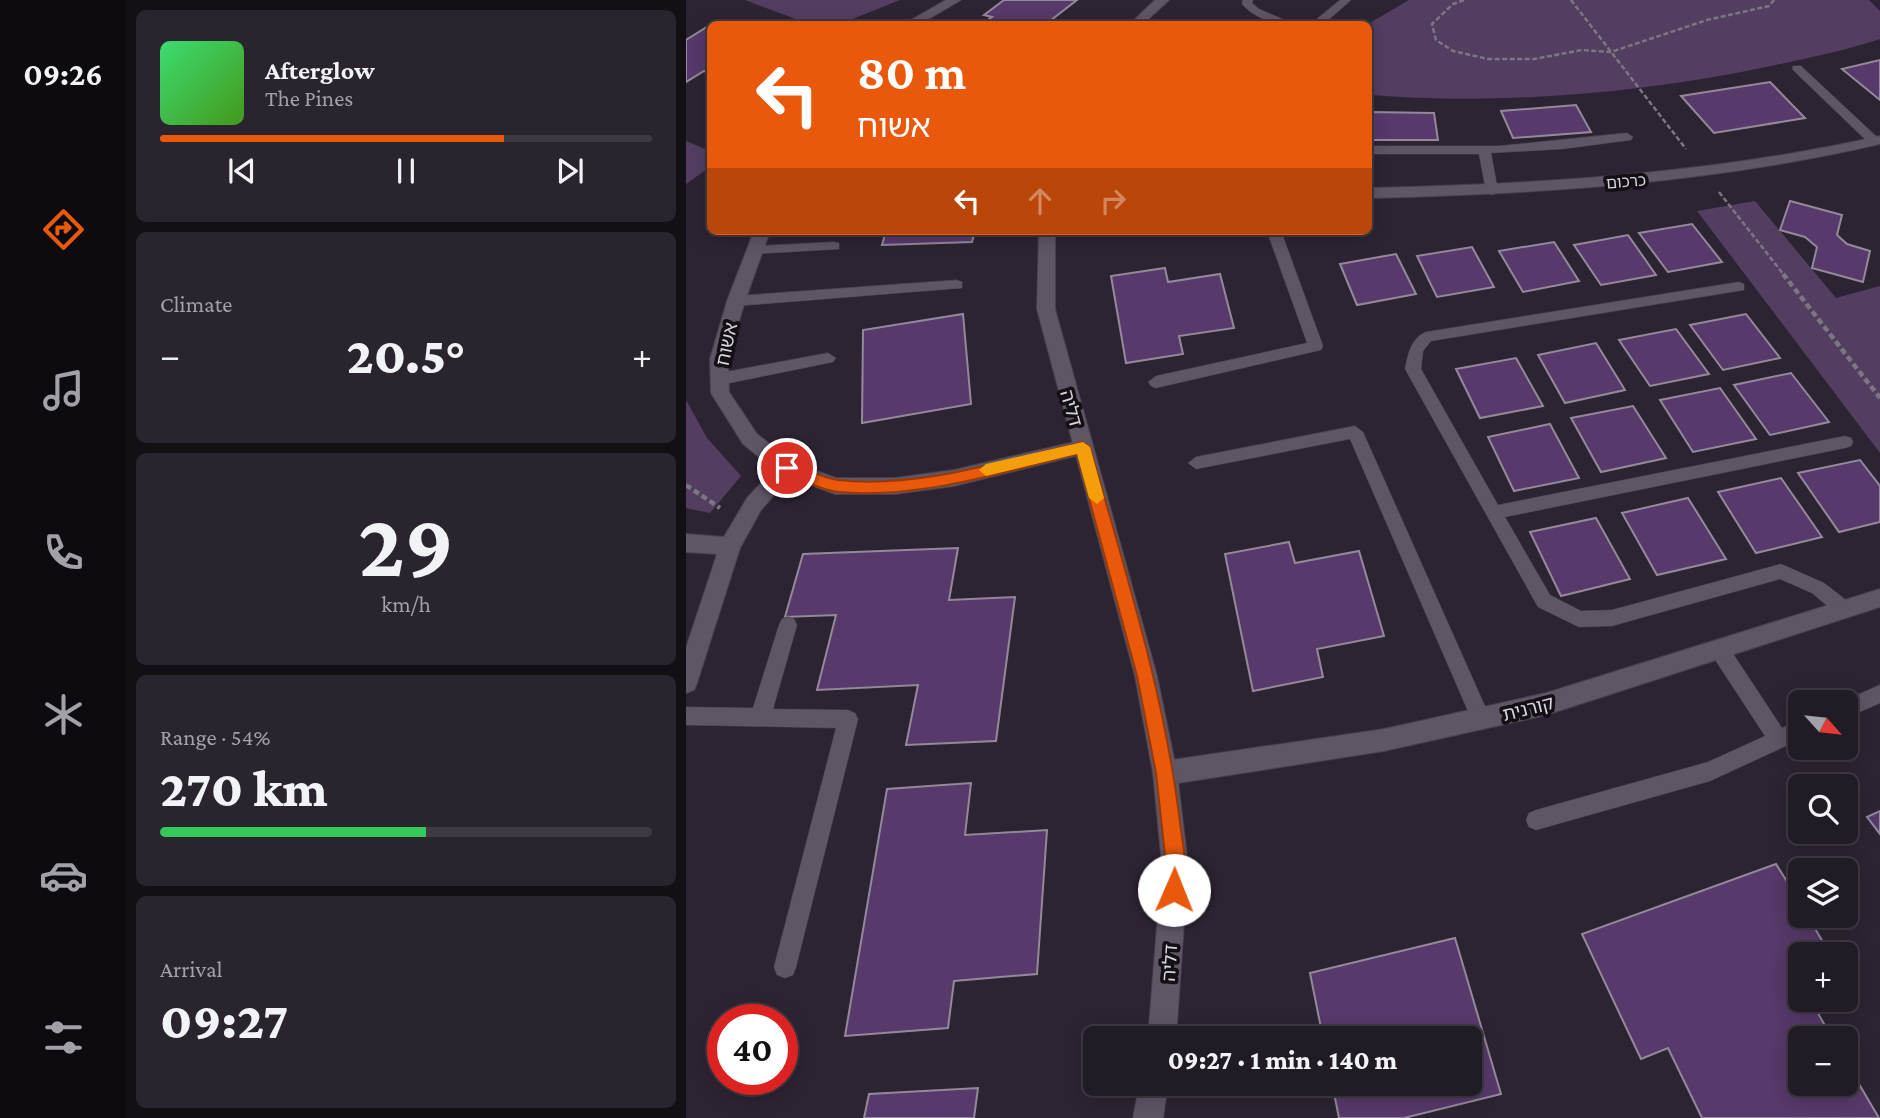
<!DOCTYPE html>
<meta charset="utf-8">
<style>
:root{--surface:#211b26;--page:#29242e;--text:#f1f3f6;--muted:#a2a1a7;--line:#3e3943;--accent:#ea580c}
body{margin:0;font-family:"Crimson Pro","Noto Sans Hebrew",serif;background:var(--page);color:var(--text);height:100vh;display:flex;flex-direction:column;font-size:26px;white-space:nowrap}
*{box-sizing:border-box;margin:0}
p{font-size:23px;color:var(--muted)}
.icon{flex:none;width:38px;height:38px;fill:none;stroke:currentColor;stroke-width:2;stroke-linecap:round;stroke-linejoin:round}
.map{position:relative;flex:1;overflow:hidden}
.side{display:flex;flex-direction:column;gap:10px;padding:10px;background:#120f15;width:560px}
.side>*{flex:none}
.top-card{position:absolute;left:21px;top:21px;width:665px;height:214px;border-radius:10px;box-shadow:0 4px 18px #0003,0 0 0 2px var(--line);background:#ea580c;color:#fff;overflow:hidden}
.needle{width:46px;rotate:117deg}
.buttons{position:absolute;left:1102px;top:690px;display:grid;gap:14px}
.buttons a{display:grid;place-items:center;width:70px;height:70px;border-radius:10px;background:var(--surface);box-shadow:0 4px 18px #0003,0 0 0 2px var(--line);font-size:35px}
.speed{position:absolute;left:21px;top:1004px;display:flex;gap:14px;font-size:35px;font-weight:700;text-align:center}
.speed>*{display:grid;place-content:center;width:91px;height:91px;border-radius:50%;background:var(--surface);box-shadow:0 4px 18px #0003,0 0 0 2px var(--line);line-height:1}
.speed .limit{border:10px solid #d22;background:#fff;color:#111}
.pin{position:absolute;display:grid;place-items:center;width:60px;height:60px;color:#fff;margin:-30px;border:4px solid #fff;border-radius:50%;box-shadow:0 2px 7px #0007}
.me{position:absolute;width:77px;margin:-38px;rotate:1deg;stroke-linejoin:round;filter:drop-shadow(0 0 5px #0008)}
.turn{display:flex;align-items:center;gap:24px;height:147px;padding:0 35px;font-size:32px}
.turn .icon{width:91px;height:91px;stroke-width:2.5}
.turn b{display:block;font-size:49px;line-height:60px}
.lanes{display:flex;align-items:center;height:66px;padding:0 35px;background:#0003;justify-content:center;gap:35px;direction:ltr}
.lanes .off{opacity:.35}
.big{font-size:52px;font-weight:800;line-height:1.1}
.side .widget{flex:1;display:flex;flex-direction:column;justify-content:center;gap:10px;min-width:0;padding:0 24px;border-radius:10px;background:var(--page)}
.side .dial{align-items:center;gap:0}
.dial b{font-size:91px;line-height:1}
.song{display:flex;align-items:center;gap:21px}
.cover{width:84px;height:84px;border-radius:10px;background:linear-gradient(135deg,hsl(140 70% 55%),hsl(100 70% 35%))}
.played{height:7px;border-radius:4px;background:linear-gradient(90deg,var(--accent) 70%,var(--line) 70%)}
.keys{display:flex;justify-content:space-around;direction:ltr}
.heat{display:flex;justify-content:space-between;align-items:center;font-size:38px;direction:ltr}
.charge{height:10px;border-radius:5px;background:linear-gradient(90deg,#34c759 54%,var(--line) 0)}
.trip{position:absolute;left:397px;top:1026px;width:399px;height:70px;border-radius:10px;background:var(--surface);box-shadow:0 4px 18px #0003,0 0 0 2px var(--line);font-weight:800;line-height:70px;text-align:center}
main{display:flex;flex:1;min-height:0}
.menu{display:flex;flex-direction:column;width:126px;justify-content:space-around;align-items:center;background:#0d0b0f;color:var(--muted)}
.menu .icon{width:49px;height:49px}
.menu .current{color:var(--accent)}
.menu b{font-size:32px;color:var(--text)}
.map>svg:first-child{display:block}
</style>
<main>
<nav class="menu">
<b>09:26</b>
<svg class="icon current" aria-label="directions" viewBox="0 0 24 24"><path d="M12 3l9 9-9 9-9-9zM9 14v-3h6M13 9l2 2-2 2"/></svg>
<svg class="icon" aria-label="music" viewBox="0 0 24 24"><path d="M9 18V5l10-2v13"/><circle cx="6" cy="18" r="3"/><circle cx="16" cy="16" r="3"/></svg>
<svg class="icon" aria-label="phone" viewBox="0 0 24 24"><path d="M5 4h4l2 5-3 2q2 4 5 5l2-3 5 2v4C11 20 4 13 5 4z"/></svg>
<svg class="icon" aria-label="climate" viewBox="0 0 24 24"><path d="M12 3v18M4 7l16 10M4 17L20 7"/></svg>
<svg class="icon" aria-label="car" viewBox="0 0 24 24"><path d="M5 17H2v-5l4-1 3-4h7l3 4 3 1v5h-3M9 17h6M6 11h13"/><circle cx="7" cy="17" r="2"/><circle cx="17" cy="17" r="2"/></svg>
<svg class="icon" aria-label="filters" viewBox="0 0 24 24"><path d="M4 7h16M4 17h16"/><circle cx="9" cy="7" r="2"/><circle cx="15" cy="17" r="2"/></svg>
</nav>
<section class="side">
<div class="widget">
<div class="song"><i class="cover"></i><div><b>Afterglow</b><p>The Pines</p></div></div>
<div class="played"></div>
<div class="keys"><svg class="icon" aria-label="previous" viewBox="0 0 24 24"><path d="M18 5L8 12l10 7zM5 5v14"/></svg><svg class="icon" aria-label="pause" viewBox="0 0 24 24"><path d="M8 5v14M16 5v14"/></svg><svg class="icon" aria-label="next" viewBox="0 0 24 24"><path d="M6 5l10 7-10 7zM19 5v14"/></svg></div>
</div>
<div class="widget"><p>Climate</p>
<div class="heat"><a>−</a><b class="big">20.5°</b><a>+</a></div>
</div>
<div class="widget dial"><b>29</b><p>km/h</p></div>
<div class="widget"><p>Range · 54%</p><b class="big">270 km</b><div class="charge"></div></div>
<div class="widget"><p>Arrival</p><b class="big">09:27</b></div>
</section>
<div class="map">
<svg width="1194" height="1118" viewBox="0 0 1194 1118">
<rect width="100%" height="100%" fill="#2c2432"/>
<g fill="#533e62">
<path d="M 59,0 L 214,0 L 154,24 L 123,24 Z"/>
<path d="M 723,0 L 1183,0 L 1194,11 L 1194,39 C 1157,51 1119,59 1080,67 C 950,94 815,105 683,95 L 682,24 Z"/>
<path d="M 0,141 L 24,151 L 24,167 L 0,184 Z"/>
<path d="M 1069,201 L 1150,298 L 1194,286 L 1194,453 L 1011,211 Z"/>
<path d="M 0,400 L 21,438 L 55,476 L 24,513 L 0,508 Z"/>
</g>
<g fill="#57396b" stroke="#93899b" stroke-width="2">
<path d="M 318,0 L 391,0 L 360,24 L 296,24 L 306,17 L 298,15 Z"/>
<path d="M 24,25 L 24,73 L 18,71 L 0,82 L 0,40 Z"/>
<path d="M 1194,60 L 1194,100 L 1156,69 Z"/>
<path d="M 1084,82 L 1119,118 L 1028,133 L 995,96 Z"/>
<path d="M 890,105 L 905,132 L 827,138 L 815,111 Z"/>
<path d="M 682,112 L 748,113 L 752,140 L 682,140 Z"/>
<path d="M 1104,201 L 1156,215 L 1151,235 L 1161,244 L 1184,251 L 1177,282 L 1126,268 L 1131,247 L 1119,237 L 1094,230 Z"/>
<path d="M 1006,224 L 1036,262 L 982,272 L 953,233 Z"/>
<path d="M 200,231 L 289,231 L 286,242 L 196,245 Z"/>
<path d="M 942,235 L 970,275 L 915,285 L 888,245 Z"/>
<path d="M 868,242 L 893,281 L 837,292 L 813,251 Z"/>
<path d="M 786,247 L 808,287 L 751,297 L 731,256 Z"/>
<path d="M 710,254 L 730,294 L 671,305 L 654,264 Z"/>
<path d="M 479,268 L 482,282 L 534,274 L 548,328 L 493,336 L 497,354 L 440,363 L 425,276 Z"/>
<path d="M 277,314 L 285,404 L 176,423 L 177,330 Z"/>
<path d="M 1060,314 L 1094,358 L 1037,370 L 1004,325 Z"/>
<path d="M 990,329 L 1023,374 L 964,386 L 933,340 Z"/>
<path d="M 910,343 L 939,390 L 879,403 L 852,355 Z"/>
<path d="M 830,358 L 857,406 L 794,418 L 770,369 Z"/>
<path d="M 1105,373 L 1143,422 L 1084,435 L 1048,385 Z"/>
<path d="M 1034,388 L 1070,439 L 1007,452 L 974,400 Z"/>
<path d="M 947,406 L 980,458 L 915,472 L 885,418 Z"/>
<path d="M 864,424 L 893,478 L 828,491 L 802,437 Z"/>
<path d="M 1174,460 L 1194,486 L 1194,522 L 1153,532 L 1112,473 Z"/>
<path d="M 1095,478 L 1136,537 L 1070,553 L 1032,492 Z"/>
<path d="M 1002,498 L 1040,559 L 971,575 L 936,513 Z"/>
<path d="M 910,518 L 944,579 L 875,596 L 844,532 Z"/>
<path d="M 603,542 L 609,563 L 673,551 L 698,636 L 631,649 L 637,677 L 567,691 L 539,554 Z"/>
<path d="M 272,548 L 263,600 L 329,597 L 310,741 L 220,745 L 232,685 L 131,690 L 150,615 L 99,617 L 117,554 Z"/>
<path d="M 285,783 L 279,835 L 361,830 L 351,974 L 268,981 L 262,1028 L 159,1036 L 201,789 Z"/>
<path d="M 1194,811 L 1194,834 L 1181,817 Z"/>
<path d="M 1090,864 L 1115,904 L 1115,915 L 1121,915 L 1144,954 L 1115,954 L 1115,999 L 1124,999 L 1146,1038 L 1115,1038 L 1115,1083 L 1160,1083 L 1160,1062 L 1193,1118 L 1016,1118 L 982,1048 L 955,1059 L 896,934 Z"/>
<path d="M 769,938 L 815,1094 L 718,1118 L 653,1118 L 646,1083 L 784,1083 L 784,1038 L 637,1038 L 624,973 Z"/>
<path d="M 292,1088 L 288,1118 L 178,1118 L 183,1094 Z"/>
</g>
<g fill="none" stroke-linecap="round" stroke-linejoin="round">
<g stroke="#48404d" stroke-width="1">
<g id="service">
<path d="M 557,0 L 567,0 L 566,3 L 573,9 L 608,24 C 590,26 568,18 556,4 Z"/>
<path d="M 654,0 L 665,0 L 639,23 L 631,23 L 631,19 Z"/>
<path d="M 1107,66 L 1115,66 L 1192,138 L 1192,144 L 1184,144 L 1107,70 Z"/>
<path d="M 941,133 L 947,137 L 945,140 L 876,149 L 805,153 L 812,191 L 806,195 L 800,191 L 793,154 L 682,154 L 682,146 L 812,146 Z"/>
<path d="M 581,231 L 595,231 L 637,346 L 635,350 L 470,388 L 465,386 L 462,382 L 470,376 L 621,343 Z"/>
<path d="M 148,242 L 153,243 L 153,249 L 69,254 L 62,250 L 69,246 Z"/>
<path d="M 271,280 L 276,282 L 276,288 L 50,306 L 43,301 L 50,296 Z"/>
<path d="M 1053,282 L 1058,284 L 1058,290 L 745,341 L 737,351 L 735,369 L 812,505 L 1159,436 L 1165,438 L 1167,442 L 1165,446 L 1159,448 L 819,517 L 864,595 L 895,611 L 926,610 L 1095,564 L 1138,583 L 1164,603 L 1167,609 L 1164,615 L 1158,617 L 1152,615 L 1126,593 L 1094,579 L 926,626 L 893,627 L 852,607 L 719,369 C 722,354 725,338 740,332 Z"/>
<path d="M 142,353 L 150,358 L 147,362 L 34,385 L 26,379 L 34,373 Z"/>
<path d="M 669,426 L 677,432 L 802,713 L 805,719 L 802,725 L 795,728 L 788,725 L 664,439 L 510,469 L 502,463 L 510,457 Z"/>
<path d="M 102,617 L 108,619 L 111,625 L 87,709 L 162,710 L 169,713 L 172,719 L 110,967 L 107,975 L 99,978 L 91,975 L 88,967 L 150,728 L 0,725 L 0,707 L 67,708 L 93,625 L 96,619 Z"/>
<path d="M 1033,641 L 1040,643 L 1096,728 L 1115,720 L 1115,739 L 1024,781 L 850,830 L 843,827 L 840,820 L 843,813 L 850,810 L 1022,762 L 1079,736 L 1026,655 L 1024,649 L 1026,643 Z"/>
<path d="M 1194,685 L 1194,703 L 1160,718 L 1160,702 L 1155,702 Z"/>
</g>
</g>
<g stroke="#48404d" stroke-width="2">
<g id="minor">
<path d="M 260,0 L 275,0 L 234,24 L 218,24 Z"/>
<path d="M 1194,136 L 1194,144 C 1025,183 855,194 682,198 L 682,188 C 855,184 1025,174 1194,136 Z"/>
<path d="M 68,231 L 84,231 L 59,301 L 42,359 L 43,392 L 71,434 L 108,463 L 150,478 L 209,478 L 268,470 L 397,440 L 404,442 L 407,447 L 404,452 L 397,454 L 268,486 L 209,494 L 149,494 L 104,477 L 75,510 L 54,548 L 11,683 L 8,690 L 0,693 L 0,648 L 31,554 L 0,552 L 0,534 L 38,537 L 61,498 L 88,469 L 57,444 L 25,393 L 24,359 L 41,301 Z"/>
<path d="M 1194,589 L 1194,607 L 860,715 L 698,751 L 479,785 L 470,781 L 467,773 L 470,765 L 479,761 L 698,729 L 860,693 Z"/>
</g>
</g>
<g stroke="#48404d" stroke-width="2">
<g id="tertiary">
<path d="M 469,0 L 483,0 L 457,24 L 444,24 Z"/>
<path d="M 353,231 L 369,231 L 369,309 L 471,676 L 491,773 L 502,865 L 490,1038 L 462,1038 L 476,865 L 467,773 L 449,676 L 351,309 Z"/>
<path d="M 454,1083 L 482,1083 L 477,1118 L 447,1118 Z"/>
</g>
</g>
<g stroke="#7c7682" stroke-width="2.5" stroke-dasharray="5 2.5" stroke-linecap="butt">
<path d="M 778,0 L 767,4 L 746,24 L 750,40 L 767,51 L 802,59 L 848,59 L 896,50 L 925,52 L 1021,20 L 1083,6 L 1088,0"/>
<path d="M 885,0 L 1000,149"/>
<path d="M 1033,192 L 1098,275"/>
</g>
<g stroke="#7c7682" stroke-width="4.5" stroke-dasharray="6 3.5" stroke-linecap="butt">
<path d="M 1097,274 L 1194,398"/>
<path d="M 0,485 L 34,508"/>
</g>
<use href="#service" fill="#5e5565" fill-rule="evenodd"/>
<use href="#minor" fill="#5e5565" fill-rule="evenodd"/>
<use href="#tertiary" fill="#5e5565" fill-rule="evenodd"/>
</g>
<path fill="#ea580c" stroke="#983908" stroke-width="2" d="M 397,442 L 404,447 C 439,571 479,695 494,823 C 497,846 504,875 495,897 L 488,900 L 481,897 L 478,890 L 480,864 L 470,773 L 451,676 L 391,454 C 313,473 233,499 152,492 C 133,490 113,478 96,472 L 94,468 L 101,462 C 117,467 135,478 152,480 C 234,489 318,460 397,442 Z"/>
<path fill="#f59e0b" d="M 397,442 L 404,447 L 418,498 L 411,504 L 403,498 L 391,454 L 300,476 L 293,470 L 300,464 Z"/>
<g text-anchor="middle" stroke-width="7" stroke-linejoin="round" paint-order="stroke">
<g font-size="16" fill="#d8d3dd" stroke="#130f15">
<text transform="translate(940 181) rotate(-5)" y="6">כרכום</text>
</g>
<g font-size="19" fill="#d8d3dd" stroke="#130f15">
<text transform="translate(40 344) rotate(-78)" y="7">אשוח</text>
<text transform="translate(386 408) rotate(74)" y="7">דליה</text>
<text transform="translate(842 708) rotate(-14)" y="7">קורנית</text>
<text transform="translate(483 963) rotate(-86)" y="7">דליה</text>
</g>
</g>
</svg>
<div class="buttons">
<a><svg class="needle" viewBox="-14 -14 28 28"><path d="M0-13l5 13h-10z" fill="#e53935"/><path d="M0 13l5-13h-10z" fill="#a2a1a7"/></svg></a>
<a><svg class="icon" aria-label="search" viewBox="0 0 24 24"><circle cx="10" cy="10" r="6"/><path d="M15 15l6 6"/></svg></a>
<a><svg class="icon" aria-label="layers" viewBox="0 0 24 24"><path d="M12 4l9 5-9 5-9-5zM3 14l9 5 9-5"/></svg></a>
<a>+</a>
<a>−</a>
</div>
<div class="speed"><div class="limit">40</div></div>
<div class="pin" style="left:101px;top:468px;background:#d93025"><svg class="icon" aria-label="arrive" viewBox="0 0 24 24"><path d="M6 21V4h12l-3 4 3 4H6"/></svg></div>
<svg class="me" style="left:488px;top:890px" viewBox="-20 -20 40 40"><circle r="19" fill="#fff"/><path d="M0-13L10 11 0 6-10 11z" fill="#ea580c"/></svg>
<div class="trip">09:27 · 1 min · 140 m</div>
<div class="top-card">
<div class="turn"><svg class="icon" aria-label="left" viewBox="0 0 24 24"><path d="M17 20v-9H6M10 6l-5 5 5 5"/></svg><div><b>80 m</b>אשוח</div></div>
<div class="lanes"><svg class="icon" aria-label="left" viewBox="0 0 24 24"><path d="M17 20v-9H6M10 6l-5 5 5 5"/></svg><svg class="icon off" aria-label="ahead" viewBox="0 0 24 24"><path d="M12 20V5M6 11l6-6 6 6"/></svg><svg class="icon off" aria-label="right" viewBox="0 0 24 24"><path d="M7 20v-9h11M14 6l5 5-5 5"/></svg></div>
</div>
</div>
</main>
